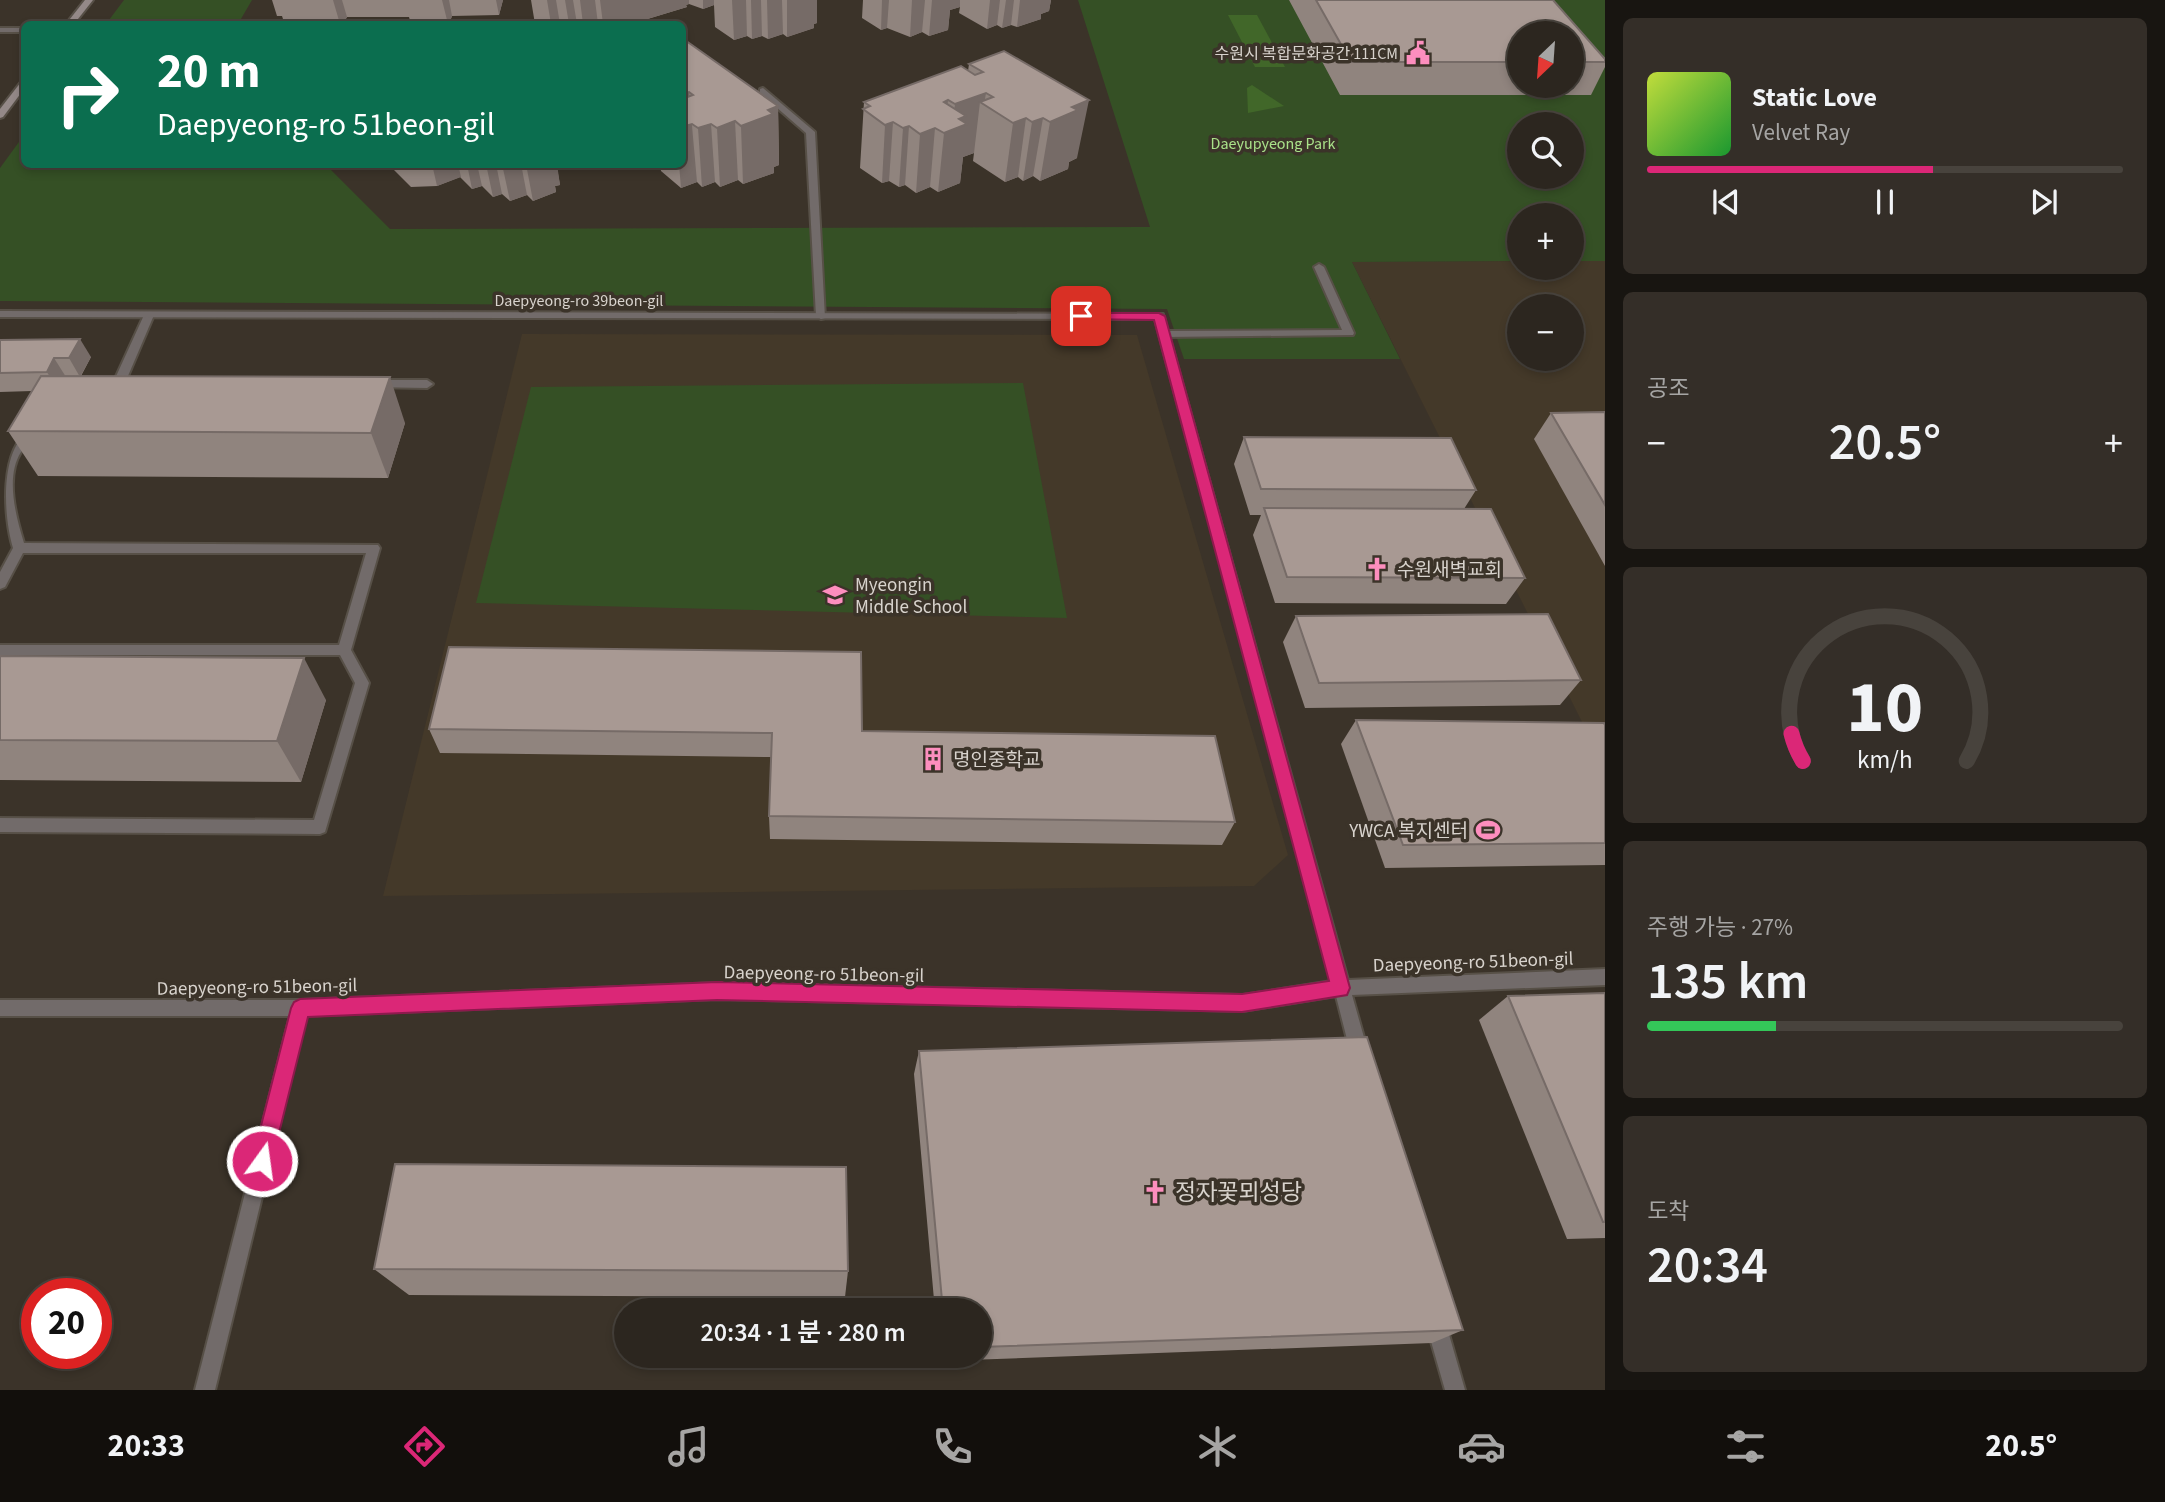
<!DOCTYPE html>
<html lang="ko">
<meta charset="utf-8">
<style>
:root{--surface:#2c261f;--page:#342e28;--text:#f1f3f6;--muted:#a6a5a4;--line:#48433d;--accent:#db2777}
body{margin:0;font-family:"Source Sans 3","Noto Sans KR",sans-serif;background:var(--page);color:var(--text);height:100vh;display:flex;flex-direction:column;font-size:26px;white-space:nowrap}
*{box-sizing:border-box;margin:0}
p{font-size:23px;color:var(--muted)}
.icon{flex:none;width:38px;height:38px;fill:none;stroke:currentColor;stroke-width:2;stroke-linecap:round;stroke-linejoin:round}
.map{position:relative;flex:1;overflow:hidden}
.details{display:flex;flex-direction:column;gap:18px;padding:18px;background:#181511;width:560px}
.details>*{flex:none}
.banner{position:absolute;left:21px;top:21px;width:665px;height:147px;border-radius:10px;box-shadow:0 4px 10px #0003,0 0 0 2px var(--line);background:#0b6e4f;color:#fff;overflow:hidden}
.needle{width:46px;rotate:205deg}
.controls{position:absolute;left:1507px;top:21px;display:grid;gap:14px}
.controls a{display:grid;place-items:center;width:77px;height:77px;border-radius:50%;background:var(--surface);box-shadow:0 4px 10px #0003,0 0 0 2px var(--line);font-size:35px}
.speed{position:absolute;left:21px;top:1278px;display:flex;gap:14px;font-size:35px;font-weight:700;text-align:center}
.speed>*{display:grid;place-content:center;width:91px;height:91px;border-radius:50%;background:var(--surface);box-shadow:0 4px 10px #0003,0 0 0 2px var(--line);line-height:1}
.speed .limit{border:10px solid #d22;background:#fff;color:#111}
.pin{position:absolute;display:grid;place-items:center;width:60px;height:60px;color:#fff;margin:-30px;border-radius:14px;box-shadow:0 4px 10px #0006}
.me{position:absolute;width:77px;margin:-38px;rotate:14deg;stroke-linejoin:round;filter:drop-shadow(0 0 5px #0008)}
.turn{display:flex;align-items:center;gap:24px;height:147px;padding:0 21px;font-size:32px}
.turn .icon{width:91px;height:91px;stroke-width:2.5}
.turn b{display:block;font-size:49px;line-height:60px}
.big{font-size:52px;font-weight:600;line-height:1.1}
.details .tile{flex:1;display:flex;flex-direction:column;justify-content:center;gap:10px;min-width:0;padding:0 24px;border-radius:10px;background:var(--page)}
.details .dial{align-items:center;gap:0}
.dial svg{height:182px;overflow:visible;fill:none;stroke:var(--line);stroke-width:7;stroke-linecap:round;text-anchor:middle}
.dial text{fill:var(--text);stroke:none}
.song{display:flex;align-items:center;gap:21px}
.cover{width:84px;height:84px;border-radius:10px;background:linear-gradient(135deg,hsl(70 70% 55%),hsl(130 70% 35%))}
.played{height:7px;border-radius:4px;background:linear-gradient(90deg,var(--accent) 60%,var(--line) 60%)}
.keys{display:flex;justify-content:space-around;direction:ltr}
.heat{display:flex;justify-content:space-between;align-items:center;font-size:38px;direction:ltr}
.charge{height:10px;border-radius:5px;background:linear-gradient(90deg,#34c759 27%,var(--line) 0)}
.trip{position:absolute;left:614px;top:1298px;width:378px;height:70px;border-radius:35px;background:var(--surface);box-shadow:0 4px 10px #0003,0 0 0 2px var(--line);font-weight:600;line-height:70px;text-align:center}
.menu{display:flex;height:112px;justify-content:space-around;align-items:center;background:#120f0c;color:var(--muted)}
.menu .icon{width:49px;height:49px}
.menu .selected{color:var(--accent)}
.menu b{font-size:32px;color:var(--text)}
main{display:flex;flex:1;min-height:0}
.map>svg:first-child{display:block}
</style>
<main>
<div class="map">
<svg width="1605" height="1390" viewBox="0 0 1605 1390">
<rect width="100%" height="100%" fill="#3b3329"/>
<g fill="#443929" fill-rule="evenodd">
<path d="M 1519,261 L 1519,268 L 1572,268 L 1572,261 L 1605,261 L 1605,768 L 1352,262 ZM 1519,306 L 1572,306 L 1572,359 L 1519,359 Z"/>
<path d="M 522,334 L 1137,335 L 1288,855 L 1254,886 L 383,896 Z"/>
</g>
<g fill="#355025" fill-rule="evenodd">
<path d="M 124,0 L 252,0 L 238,24 L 106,24 Z"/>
<path d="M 1078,0 L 1605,0 L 1605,261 L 1572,261 L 1572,215 L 1519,215 L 1519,261 L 1352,262 L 1400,359 L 1184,359 L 1167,309 L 0,301 L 0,168 L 24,135 L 24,164 L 326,165 L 390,229 L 1150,227 ZM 1519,33 L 1572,33 L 1572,86 L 1519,86 ZM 1519,124 L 1572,124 L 1572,177 L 1519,177 Z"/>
<path d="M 1023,383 L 1067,618 L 476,603 L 531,387 Z"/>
</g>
<g fill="#416729">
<path d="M 1228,15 L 1257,15 L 1285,67 L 1255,67 Z"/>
<path d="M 1252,85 L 1284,106 L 1248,113 L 1247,88 Z"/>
</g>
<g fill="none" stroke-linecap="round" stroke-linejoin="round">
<g stroke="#575047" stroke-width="4">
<g id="lane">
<path d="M 763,88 L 815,132 L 825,318 L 821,319 L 816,316 L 806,133 L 760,93 L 760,89 Z"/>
<path d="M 1319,264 L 1324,267 L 1354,333 L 1353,335 L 1164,337 L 1159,334 L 1164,331 L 1342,330 L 1314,267 Z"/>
<path d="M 149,312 L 154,315 L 125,383 L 123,386 L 115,386 L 113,383 L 144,315 Z"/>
<path d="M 373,380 L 427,380 L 433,384 L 427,388 L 369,387 L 367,384 Z"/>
<path d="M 30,431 L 36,435 C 31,441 25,446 21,452 C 5,477 16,517 24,543 L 378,545 L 380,548 L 351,650 L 369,683 L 325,832 L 320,834 L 0,832 L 0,818 L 314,820 L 355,683 L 340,655 L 0,655 L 0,645 L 339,645 L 366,553 L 23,553 L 5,587 L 0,589 L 0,572 L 13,548 C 3,515 0,448 30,431 Z"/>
<path d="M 300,1000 L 306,1002 L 308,1008 L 215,1390 L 195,1390 L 292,1008 L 294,1002 Z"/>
</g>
</g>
<g stroke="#575047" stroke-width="4">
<g id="street">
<rect x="0" y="28" width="24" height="4"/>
<path d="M 0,311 L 1163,314 L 1348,980 L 1605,969 L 1605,985 L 1352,995 L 1369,1055 L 1366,1061 L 1360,1063 L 1354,1061 L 1351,1055 L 1336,996 L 1243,1011 L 717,999 L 300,1016 L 0,1016 L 0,1000 L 300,1000 L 717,983 L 1243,995 L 1332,981 L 1155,319 L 0,317 Z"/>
<path d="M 1436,1314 L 1443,1317 L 1446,1324 L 1465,1390 L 1445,1390 L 1426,1324 L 1429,1317 Z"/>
</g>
</g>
<g stroke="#575047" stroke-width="4">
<g id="secondary">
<path d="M 85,0 L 93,0 L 74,24 L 66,24 Z"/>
<path d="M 21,82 L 24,82 L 24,89 L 3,117 L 0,118 L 0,109 Z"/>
</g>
</g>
<use href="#lane" fill="#726b6a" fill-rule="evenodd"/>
<use href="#street" fill="#726b6a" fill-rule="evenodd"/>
<use href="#secondary" fill="#948988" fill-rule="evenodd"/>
</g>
<g fill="#90847e" fill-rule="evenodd">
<path d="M 272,0 L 503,0 L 499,15 L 452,16 L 449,24 L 411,24 L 409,17 L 347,17 L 343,24 L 292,24 L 291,22 L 284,22 L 282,16 L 277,16 Z"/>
<path d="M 531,0 L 817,0 L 817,23 L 814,24 L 814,28 L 787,37 L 783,34 L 768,39 L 762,36 L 752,39 L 747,36 L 734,40 L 715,27 L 714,5 L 703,9 L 689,4 L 686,5 L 687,7 L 631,24 L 535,24 Z"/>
<path d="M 863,0 L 1051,0 L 1049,11 L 1041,14 L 1041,19 L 1017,27 L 1011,25 L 1002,28 L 997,25 L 987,29 L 959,13 L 960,7 L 950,10 L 948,30 L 929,36 L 922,32 L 910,37 L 887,28 L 881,30 L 862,18 Z"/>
<path d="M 1289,0 L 1553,0 L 1605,59 L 1605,67 L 1591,95 L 1340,95 ZM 1519,33 L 1572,33 L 1572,86 L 1519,86 Z"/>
<path d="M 682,38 L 778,106 L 779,165 L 774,167 L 774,173 L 743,184 L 738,180 L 720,187 L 715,182 L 702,187 L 697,182 L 681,188 L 661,171 L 660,164 L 682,164 Z"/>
<path d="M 1004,51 L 1077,158 L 1069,162 L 1068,169 L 1040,181 L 1033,176 L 1023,181 L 1018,177 L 1005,182 L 973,161 L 974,153 L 963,157 L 960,183 L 938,192 L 930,187 L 916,193 L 905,185 L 899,187 L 889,181 L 882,183 L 860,168 L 864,102 L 968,71 L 969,64 Z"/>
<path d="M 388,164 L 571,164 L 557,168 L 560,185 L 555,186 L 556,192 L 533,201 L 527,195 L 510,201 L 502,194 L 493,197 L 482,186 L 472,189 L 460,177 L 437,186 L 411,187 Z"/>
<path d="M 0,340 L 91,357 L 81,376 L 405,423 L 388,478 L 38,476 L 8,431 L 32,391 L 0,392 Z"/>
<path d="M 1605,412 L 1605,566 L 1534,439 L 1551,413 Z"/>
<path d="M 1244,437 L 1476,490 L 1464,509 L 1525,578 L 1506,604 L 1275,603 L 1253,535 L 1261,515 L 1250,515 L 1234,464 Z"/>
<path d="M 1296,616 L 1581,680 L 1560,705 L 1305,708 L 1283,642 Z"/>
<path d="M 0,656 L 326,700 L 301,782 L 0,780 Z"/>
<path d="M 1356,720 L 1605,725 L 1605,865 L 1385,868 L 1341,744 Z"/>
<path d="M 429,729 L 862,731 L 1235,822 L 1222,845 L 770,839 L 769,816 L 771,757 L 440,753 Z"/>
<path d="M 1605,993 L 1605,1238 L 1567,1239 L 1479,1020 L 1508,996 Z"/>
<path d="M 919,1051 L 1463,1330 L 1432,1343 L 940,1361 L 939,1356 L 980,1356 L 980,1311 L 935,1311 L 914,1074 Z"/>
<path d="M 374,1269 L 848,1271 L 845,1297 L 409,1295 Z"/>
</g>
<g fill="#766b67">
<path d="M 333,0 L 342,0 L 347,17 L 343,24 L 340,24 Z"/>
<path d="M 442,0 L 449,0 L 452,16 L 449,24 L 448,24 Z"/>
<path d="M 496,0 L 503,0 L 499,15 Z"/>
<path d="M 547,0 L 556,0 L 560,24 L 551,24 Z"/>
<path d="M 565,0 L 573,0 L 577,24 L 569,24 Z"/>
<path d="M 580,0 L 595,0 L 598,24 L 583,24 Z"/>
<path d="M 600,0 L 689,0 L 689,4 L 686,5 L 687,7 L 631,24 L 603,24 Z"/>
<path d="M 703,0 L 714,0 L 714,5 L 703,9 Z"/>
<path d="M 732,0 L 746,0 L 747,36 L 734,40 Z"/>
<path d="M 751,0 L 761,0 L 762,36 L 752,39 Z"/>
<path d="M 767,0 L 782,0 L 783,34 L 768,39 Z"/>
<path d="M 787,0 L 817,0 L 817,23 L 814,24 L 814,28 L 787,37 Z"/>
<path d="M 882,0 L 889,0 L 887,28 L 881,30 Z"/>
<path d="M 912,0 L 925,0 L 922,32 L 910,37 Z"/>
<path d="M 932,0 L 960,0 L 960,7 L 950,10 L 948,30 L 929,36 Z"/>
<path d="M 990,0 L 1000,0 L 997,25 L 987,29 Z"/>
<path d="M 1006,0 L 1014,0 L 1011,25 L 1002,28 Z"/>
<path d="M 1020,0 L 1051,0 L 1049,11 L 1041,14 L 1041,19 L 1017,27 Z"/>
<path d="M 689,92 L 697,182 L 681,188 L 679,164 L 682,164 L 682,127 L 686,126 L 683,94 Z"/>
<path d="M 986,93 L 984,105 L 980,102 L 974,153 L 963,157 L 960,183 L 938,192 L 944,133 L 944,102 L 948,100 L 945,133 L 952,130 L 955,104 Z"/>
<path d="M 1089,100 L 1077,158 L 1069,162 L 1068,169 L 1040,181 L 1050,122 L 1072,107 Z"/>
<path d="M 778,106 L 779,165 L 774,167 L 774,173 L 743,184 L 741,126 L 768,110 Z"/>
<path d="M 1026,118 L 1018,177 L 1005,182 L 1013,123 Z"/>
<path d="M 1043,118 L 1033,176 L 1023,181 L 1032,122 Z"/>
<path d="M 735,121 L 738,180 L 720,187 L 717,128 Z"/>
<path d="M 893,122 L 889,181 L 882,183 L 885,125 Z"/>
<path d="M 711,124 L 715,182 L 702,187 L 698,128 Z"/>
<path d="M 909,126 L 905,185 L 899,187 L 903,128 Z"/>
<path d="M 935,128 L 930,187 L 916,193 L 920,134 Z"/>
<path d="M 432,164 L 458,164 L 461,177 L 437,186 Z"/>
<path d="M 467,164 L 477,164 L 482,186 L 472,189 Z"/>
<path d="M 486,164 L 496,164 L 502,194 L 493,197 Z"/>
<path d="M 502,164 L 521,164 L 527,195 L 510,201 Z"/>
<path d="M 526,164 L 557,164 L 560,185 L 555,186 L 556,192 L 533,201 Z"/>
<path d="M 557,164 L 571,164 L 558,169 Z"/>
<path d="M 80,339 L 91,357 L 80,377 L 69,358 Z"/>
<path d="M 54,358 L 66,377 L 58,391 L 47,372 Z"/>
<path d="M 390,377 L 405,423 L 388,478 L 371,433 Z"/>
<path d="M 304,658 L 326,700 L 301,782 L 277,741 Z"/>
</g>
<g fill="#a89993" stroke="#766b67" stroke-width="2">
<path d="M 1316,0 L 1553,0 L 1605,59 L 1605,62 L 1572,62 L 1572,33 L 1519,33 L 1519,62 L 1351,62 Z"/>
<path d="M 682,38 L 778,106 L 768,110 L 773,114 L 741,126 L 735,121 L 717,128 L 711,124 L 698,128 L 692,124 L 682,127 L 682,99 L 693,95 L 689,92 L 682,94 Z"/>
<path d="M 1004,51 L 1089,100 L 1072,107 L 1078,110 L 1050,122 L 1043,118 L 1032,122 L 1026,118 L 1013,123 L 980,102 L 993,97 L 986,93 L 955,104 L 948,100 L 944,102 L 966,116 L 959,119 L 967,124 L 944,133 L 935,128 L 920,134 L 909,126 L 903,128 L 893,122 L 885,125 L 863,109 L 870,106 L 864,102 L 961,66 L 975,75 L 983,72 L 969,64 Z"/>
<path d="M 80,339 L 69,358 L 54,358 L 47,372 L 0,373 L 0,340 Z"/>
<path d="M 41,376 L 390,377 L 371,433 L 8,431 Z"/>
<path d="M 1605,412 L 1605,505 L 1551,413 Z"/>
<path d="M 1244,437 L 1451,438 L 1476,490 L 1261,489 Z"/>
<path d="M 1264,508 L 1491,509 L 1525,578 L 1287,577 Z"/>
<path d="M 1548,614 L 1581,680 L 1319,683 L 1296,616 Z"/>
<path d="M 449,647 L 861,652 L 862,731 L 1215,736 L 1235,822 L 769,816 L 772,733 L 429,729 Z"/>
<path d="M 0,656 L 304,658 L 277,741 L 0,740 Z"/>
<path d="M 1356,720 L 1604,723 L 1605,725 L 1605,843 L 1403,845 Z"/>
<path d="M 1605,993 L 1605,1222 L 1603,1222 L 1508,996 Z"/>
<path d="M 1367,1037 L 1463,1330 L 980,1347 L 980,1311 L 943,1311 L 919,1051 Z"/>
<path d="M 395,1164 L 846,1167 L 848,1271 L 374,1269 Z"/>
</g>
<path fill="#db2777" stroke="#8e194d" stroke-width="2" d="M 1081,313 L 1159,313 L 1165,316 L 1350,988 L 1347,995 L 1242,1012 L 717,1000 L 308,1017 L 272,1161 L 269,1168 L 262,1171 L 255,1168 L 252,1161 L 291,1008 L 294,1002 L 300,999 L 717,982 L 1242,994 L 1329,981 L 1154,320 L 1077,319 L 1075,316 Z"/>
<defs>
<g id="civic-bare" transform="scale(1.89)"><path d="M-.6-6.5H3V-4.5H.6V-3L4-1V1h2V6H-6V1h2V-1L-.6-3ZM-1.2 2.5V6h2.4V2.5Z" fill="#fd8ebe" stroke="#3b3329" stroke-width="2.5" paint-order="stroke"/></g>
<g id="church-bare" transform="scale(1.89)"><path d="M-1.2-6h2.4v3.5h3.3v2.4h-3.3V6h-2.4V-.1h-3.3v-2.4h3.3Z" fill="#fd8ebe" stroke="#3b3329" stroke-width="2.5" paint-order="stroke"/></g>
<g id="school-bare" transform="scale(1.89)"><path d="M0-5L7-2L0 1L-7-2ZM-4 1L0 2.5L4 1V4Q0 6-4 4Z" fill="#fd8ebe" stroke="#3b3329" stroke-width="2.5" paint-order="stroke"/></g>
<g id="building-bare" transform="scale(1.89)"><path d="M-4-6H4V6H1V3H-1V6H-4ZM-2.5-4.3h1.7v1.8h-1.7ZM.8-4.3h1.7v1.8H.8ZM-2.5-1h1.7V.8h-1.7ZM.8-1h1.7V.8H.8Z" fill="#fd8ebe" stroke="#3b3329" stroke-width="2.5" paint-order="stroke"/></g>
<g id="stadium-bare" transform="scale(1.89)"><path d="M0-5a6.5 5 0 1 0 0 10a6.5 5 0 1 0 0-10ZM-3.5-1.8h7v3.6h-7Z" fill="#fd8ebe" stroke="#3b3329" stroke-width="2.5" paint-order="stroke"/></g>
</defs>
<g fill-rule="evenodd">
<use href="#civic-bare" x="1418" y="53"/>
<use href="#church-bare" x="1377" y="569"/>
<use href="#school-bare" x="835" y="595"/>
<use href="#building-bare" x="933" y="759"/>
<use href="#stadium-bare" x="1488" y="830"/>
<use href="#church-bare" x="1155" y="1192"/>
</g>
<g text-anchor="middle" stroke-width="7" stroke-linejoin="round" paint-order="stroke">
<g font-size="16" fill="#d8d3cd" stroke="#3b3329" text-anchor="end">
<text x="1398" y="59">수원시 복합문화공간 111CM</text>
</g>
<g font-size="16" fill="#a9e189" stroke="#3b3329">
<text x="1273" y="149">Daeyupyeong Park</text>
</g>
<g font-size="16" fill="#d8d3cd" stroke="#3b3329">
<text x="579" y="306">Daepyeong-ro 39beon-gil</text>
</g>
<g font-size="19" fill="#d8d3cd" stroke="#3b3329" text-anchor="start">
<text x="1397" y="576">수원새벽교회</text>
<text x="855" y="591">Myeongin<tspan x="855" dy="22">Middle School</tspan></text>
<text x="953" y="766">명인중학교</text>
<text x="1468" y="837" text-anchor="end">YWCA 복지센터</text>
</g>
<g font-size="19" fill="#d8d3cd" stroke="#3b3329">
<text transform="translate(1473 961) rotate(-2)" y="7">Daepyeong-ro 51beon-gil</text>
<text transform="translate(824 973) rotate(1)" y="7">Daepyeong-ro 51beon-gil</text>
<text transform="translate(257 986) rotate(-1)" y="7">Daepyeong-ro 51beon-gil</text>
</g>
<g font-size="23" fill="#d8d3cd" stroke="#3b3329" text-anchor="start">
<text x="1175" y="1200">정자꽃뫼성당</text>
</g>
</g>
</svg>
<div class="controls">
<a><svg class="needle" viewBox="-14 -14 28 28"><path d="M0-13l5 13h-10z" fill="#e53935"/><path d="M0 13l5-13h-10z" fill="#a6a5a4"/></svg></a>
<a><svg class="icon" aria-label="search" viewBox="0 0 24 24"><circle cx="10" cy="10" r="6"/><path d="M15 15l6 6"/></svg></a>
<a>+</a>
<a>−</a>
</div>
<div class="speed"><div class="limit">20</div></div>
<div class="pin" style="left:1081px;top:316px;background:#d93025"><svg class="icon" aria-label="arrive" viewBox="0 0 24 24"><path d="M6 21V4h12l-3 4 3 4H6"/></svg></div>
<svg class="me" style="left:262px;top:1161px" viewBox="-20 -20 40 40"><circle r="17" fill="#db2777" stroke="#fff" stroke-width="3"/><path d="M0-11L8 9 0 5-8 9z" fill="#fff"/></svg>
<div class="trip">20:34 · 1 분 · 280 m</div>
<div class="banner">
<div class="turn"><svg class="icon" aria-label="right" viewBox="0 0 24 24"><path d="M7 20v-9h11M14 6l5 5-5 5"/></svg><div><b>20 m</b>Daepyeong-ro 51beon-gil</div></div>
</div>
</div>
<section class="details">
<div class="tile">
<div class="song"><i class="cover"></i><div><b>Static Love</b><p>Velvet Ray</p></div></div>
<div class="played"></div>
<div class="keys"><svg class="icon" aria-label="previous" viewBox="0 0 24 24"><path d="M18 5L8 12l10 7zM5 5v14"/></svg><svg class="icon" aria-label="pause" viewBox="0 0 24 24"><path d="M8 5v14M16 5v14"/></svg><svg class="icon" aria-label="next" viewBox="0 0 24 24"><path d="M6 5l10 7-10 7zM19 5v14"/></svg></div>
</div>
<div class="tile"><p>공조</p>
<div class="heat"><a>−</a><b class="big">20.5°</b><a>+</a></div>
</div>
<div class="tile dial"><svg viewBox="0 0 100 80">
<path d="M14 69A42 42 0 1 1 86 69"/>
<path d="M14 69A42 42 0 0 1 9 57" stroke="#db2777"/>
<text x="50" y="56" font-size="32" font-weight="700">10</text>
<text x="50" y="72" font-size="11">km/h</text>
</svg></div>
<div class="tile"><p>주행 가능 · 27%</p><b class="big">135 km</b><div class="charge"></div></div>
<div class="tile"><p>도착</p><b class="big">20:34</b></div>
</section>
</main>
<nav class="menu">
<b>20:33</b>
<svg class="icon selected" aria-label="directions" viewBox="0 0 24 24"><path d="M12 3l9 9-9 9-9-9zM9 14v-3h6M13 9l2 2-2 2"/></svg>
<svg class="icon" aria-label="music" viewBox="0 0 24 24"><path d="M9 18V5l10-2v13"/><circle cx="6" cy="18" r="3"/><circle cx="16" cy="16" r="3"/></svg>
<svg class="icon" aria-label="phone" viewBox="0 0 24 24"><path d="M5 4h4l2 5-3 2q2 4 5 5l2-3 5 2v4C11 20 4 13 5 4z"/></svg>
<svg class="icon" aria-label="climate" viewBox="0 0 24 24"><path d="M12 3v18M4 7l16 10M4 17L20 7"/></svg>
<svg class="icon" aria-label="car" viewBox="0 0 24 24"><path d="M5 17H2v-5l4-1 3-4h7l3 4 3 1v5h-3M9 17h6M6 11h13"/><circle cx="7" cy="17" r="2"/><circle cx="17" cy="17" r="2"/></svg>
<svg class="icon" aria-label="filters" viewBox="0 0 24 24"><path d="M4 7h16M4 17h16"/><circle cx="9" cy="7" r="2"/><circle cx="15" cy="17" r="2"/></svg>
<b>20.5°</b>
</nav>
